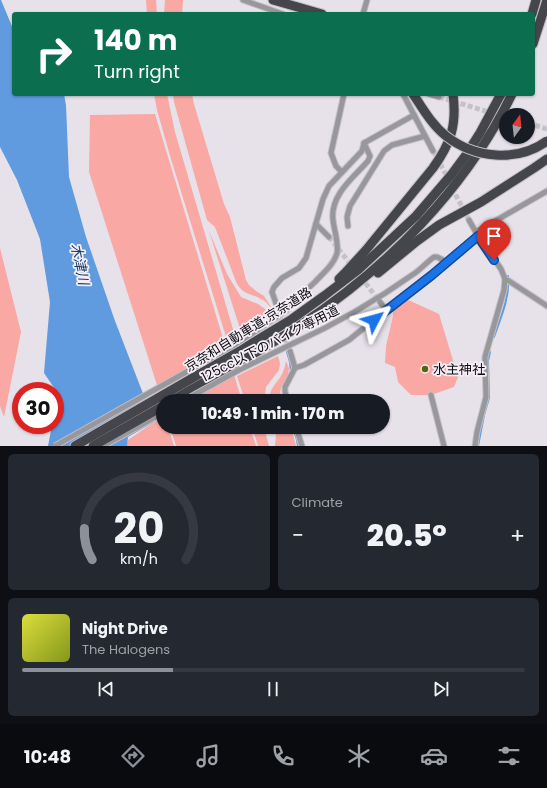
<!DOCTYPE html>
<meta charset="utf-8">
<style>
:root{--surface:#171b24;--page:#242831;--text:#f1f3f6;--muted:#9ea1a6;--line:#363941;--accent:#8c9099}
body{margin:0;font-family:Poppins,"Noto Sans JP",sans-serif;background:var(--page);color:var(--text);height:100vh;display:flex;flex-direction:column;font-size:15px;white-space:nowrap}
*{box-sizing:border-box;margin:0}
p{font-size:13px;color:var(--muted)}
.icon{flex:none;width:22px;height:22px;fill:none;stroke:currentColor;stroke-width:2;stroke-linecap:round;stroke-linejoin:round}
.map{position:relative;height:446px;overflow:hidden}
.side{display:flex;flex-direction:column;gap:8px;padding:8px;background:#0d0f14;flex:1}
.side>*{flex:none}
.hud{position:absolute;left:12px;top:12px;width:523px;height:84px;border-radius:4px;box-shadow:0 1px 3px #0004;background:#0b6e4f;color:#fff;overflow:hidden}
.needle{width:26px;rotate:15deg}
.tools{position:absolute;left:499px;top:108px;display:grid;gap:8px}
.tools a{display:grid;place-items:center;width:36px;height:36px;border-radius:50%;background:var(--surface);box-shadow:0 1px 3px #0004;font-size:20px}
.speed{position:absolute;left:12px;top:382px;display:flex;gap:8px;font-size:20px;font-weight:700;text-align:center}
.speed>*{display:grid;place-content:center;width:52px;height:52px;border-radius:50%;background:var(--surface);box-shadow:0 1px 3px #0004;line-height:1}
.speed .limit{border:6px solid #d22;background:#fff;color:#111}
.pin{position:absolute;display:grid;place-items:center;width:34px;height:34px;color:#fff;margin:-41px -17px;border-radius:50% 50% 50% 0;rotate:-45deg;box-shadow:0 0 4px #0007}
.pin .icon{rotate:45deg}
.me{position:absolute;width:44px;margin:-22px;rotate:51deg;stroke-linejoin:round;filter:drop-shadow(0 0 3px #0008)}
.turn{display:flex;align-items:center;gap:14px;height:84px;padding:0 16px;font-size:18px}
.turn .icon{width:52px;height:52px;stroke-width:2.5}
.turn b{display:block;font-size:28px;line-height:34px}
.big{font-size:30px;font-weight:800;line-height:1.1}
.side .card{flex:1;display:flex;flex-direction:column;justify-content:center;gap:6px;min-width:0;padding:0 14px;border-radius:6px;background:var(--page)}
.side .dial{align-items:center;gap:0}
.dial svg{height:104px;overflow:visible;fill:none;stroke:var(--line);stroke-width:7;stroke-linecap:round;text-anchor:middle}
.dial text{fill:var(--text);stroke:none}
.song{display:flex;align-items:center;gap:12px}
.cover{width:48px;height:48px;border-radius:6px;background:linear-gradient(135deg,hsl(60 70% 55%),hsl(70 70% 35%))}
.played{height:4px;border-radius:2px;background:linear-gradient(90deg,var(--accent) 30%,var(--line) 30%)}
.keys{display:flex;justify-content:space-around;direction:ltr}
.heat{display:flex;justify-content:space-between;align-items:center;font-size:22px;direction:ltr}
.side .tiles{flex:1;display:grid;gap:8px;grid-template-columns:1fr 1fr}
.card:last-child{grid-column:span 2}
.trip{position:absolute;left:156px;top:394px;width:234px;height:40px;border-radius:20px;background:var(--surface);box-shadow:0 1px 3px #0004;font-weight:800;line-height:40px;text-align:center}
.tabs{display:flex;height:64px;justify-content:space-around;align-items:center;background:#090b0e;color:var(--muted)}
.tabs .icon{width:28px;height:28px}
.tabs .on{color:var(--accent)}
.tabs b{font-size:18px;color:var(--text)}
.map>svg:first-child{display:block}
</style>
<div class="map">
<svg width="547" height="446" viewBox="0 0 547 446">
<rect width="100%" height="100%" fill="#e7e1e9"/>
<g fill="#f9a8a4">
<path d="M 146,0 L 156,0 L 157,14 L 147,14 Z"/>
<path d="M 165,0 L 183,0 L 182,14 L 164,14 Z"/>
<path d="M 154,94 L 167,94 L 175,132 L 235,336 L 227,340 L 171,159 L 157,110 Z"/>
<path d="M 173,94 L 192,94 L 194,104 L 224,204 L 230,217 L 246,280 L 249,285 L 256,291 L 264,296 L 273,310 C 269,306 266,301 261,299 C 250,293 244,295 237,284 L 215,227 L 207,220 L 174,102 Z"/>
<path d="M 155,114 L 242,401 L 163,401 L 163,404 L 89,172 L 90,115 Z"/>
<path d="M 209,231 L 227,274 L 241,297 L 258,304 L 265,309 L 268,316 L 241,332 Z"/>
<path d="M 0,248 L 21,332 L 4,417 L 0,406 Z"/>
<path d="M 406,299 L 439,314 L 458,377 L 454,387 L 431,395 L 411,395 L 398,382 L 395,367 L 385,363 L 386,346 L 393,316 L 393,309 Z"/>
<path d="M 278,356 L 280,363 L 279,370 L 266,387 L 264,401 L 260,401 L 259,398 L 256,401 L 245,401 L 237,376 Z"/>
<path d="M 286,361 L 289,368 L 288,376 L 282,385 L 280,392 L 283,401 L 270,401 C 268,390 276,384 281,376 C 284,371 285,366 286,361 Z"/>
<path d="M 163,416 L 163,427 L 168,427 L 174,446 L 126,446 L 128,440 Z"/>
<path d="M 170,427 L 250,427 L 256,446 L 176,446 Z"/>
<path d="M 252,427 L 264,427 L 269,446 L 258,446 Z"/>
<path d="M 274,427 L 291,427 L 296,446 L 275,446 L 276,435 Z"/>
</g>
<path fill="#609be0" d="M 0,0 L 1,0 L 14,31 L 14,94 L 64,94 L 66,105 L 69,177 L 86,237 L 115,321 L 154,422 L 128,437 L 127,446 L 48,446 L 52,425 L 55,425 L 55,413 L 59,395 L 44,373 L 50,302 L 40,239 L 17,180 L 0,147 Z"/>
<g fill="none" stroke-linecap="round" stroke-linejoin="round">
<g stroke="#609be0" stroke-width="2">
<path d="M 494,337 C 501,317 510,297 508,276"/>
<path d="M 287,352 L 290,362 L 291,372"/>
<path d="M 293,427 L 297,440 L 298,446"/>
<path d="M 478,446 L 484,415 L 489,398 L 488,361 L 490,352"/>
</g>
<g stroke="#c6c1c8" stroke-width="5" stroke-dasharray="5 2.5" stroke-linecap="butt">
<path d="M 439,97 L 492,113"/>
<path d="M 528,123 L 547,129"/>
<path d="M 433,151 L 449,180"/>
<path d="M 452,188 L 469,220"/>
<path d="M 329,237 L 352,266"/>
<path d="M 361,277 L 379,301"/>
<path d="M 278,309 L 289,350"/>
</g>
<g stroke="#c4bfc6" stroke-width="7">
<g id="minor">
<path d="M 243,0 L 283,14"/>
<path d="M 363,14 L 367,0"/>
<path d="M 403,94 L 433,151"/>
<path d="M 429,94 L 439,97"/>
<path d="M 342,172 L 336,166 L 331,153 L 344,94"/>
<path d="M 469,220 L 478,236 L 501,269 L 505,279 L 504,290 L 485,357 L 486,397 L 477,432 L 475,446"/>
<path d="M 316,224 L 329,237"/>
<path d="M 348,226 L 347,217 L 350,206 L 384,151 L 392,145 L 425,136"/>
<path d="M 476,232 L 547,191"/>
<path d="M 505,279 L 509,281 L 547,306"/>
<path d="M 380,302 L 386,310"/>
<path d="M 278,309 L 272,292 L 274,287 L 282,278 L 299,268 L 306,258 L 323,199 L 329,186 L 362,151 L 364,143 L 414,115"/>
<path d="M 287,310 C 296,301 305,291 315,282 C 322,274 334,265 337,253 C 339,244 334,229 333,220 C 330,195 353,178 368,161 L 370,156 L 364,143"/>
<path d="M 294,343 C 336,324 377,300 415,273 C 422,268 427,262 434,257 L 437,257 L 447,262"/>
<path d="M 290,351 L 295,368 L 304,365 L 349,340 L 386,310 L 432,275 L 478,236"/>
<path d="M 431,395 L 444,446"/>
<path d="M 288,401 L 285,392 L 285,387 L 295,368"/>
<path d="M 296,427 L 302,446"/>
<path d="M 103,446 L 163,413"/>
</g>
</g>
<g stroke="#c4bfc6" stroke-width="11">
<g id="motorway">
<path d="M 273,0 L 322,14"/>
<path d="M 532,14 L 536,0"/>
<path d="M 533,44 L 547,0"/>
<path d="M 378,273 L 417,241 L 439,225 L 481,202 L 534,168 L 547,159"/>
<path d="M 339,279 L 345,273 L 366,250 L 433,168 C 451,143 457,125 453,94"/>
<path d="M 171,401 C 214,376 258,353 299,326 C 387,268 466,189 512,94"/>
<path d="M 75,446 L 241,350 L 292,319 L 324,296 L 358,270 L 416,216 L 452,174 L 466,155 L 480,133 L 501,94"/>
<path d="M 93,446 L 163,406"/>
</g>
</g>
<use href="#minor" stroke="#98989c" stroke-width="5"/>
<use href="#motorway" stroke="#45454c" stroke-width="9"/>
<g stroke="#c4bfc6" stroke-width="7" stroke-linecap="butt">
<g id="minor-bridge">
<path d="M 183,401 L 241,369 L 294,343"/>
<path d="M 55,446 L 236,344 L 265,325 L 287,310"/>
</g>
</g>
<g stroke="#c4bfc6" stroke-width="11" stroke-linecap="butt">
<path id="motorway-bridge" d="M 413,94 C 423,109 432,125 446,136 C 474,158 517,163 547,141"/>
</g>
<use href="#minor-bridge" stroke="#98989c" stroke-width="5"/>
<use href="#motorway-bridge" stroke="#45454c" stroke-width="9"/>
</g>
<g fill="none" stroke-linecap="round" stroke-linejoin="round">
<g stroke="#114b97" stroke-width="10">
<path id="route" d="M 374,320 L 432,275 L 478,236 L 494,260"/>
</g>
<use href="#route" stroke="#1a73e8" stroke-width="7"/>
</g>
<circle fill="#56650c" stroke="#f5eef7" stroke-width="1.5" cx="425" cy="369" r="4"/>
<g text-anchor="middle" stroke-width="3.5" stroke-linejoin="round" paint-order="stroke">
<g font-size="13" fill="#0e0c0e" stroke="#f5eef7">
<text transform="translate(248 329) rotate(-32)" y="5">京奈和自動車道;京奈道路</text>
<text transform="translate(270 343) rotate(-27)" y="5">125cc以下のバイク専用道</text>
</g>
<g font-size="13" fill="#0e0c0e" stroke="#f5eef7" text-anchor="start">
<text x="433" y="374">水主神社</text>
</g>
<g font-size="14" font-style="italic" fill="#103a66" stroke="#f5eef7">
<text transform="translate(80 264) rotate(78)" y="5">木津川</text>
</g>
</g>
</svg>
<div class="tools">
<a><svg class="needle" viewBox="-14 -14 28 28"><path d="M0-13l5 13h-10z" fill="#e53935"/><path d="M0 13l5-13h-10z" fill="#9ea1a6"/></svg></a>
</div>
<div class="speed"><div class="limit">30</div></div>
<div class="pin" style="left:494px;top:260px;background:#d93025"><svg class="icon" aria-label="arrive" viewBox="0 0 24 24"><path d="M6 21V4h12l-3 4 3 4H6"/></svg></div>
<svg class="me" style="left:374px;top:320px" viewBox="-20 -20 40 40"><path d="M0-17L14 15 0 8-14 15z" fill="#1a73e8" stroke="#fff" stroke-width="4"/></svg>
<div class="trip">10:49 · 1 min · 170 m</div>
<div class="hud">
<div class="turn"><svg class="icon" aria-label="right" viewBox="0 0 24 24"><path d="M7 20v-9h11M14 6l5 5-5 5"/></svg><div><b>140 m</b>Turn right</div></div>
</div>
</div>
<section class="side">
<div class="tiles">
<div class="card dial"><svg viewBox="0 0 100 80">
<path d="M14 69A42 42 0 1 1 86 69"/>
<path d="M14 69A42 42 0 0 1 8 45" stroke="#8c9099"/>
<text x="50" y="56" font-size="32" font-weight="700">20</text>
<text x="50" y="72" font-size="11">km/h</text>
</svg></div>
<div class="card"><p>Climate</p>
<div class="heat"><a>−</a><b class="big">20.5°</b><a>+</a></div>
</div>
<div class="card">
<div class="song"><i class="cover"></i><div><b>Night Drive</b><p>The Halogens</p></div></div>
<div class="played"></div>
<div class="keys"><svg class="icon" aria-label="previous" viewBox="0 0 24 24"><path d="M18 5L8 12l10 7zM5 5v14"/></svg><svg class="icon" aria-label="pause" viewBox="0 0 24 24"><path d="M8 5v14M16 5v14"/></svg><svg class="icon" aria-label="next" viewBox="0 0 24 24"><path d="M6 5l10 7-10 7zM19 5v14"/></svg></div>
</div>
</div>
</section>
<nav class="tabs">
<b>10:48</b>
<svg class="icon on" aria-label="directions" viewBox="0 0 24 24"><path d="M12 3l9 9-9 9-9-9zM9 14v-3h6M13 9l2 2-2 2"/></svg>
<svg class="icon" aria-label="music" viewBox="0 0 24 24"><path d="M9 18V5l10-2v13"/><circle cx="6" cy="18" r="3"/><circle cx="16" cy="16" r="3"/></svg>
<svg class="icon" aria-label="phone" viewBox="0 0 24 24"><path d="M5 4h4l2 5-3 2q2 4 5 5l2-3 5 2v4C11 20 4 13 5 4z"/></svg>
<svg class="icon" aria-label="climate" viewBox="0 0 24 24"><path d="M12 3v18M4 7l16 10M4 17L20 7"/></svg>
<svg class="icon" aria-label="car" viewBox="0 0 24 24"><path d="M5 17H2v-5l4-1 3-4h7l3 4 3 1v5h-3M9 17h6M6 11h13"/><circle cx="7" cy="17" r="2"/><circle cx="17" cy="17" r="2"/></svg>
<svg class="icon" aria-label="filters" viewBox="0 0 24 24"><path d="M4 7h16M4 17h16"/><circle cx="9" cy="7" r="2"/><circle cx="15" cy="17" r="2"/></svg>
</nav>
